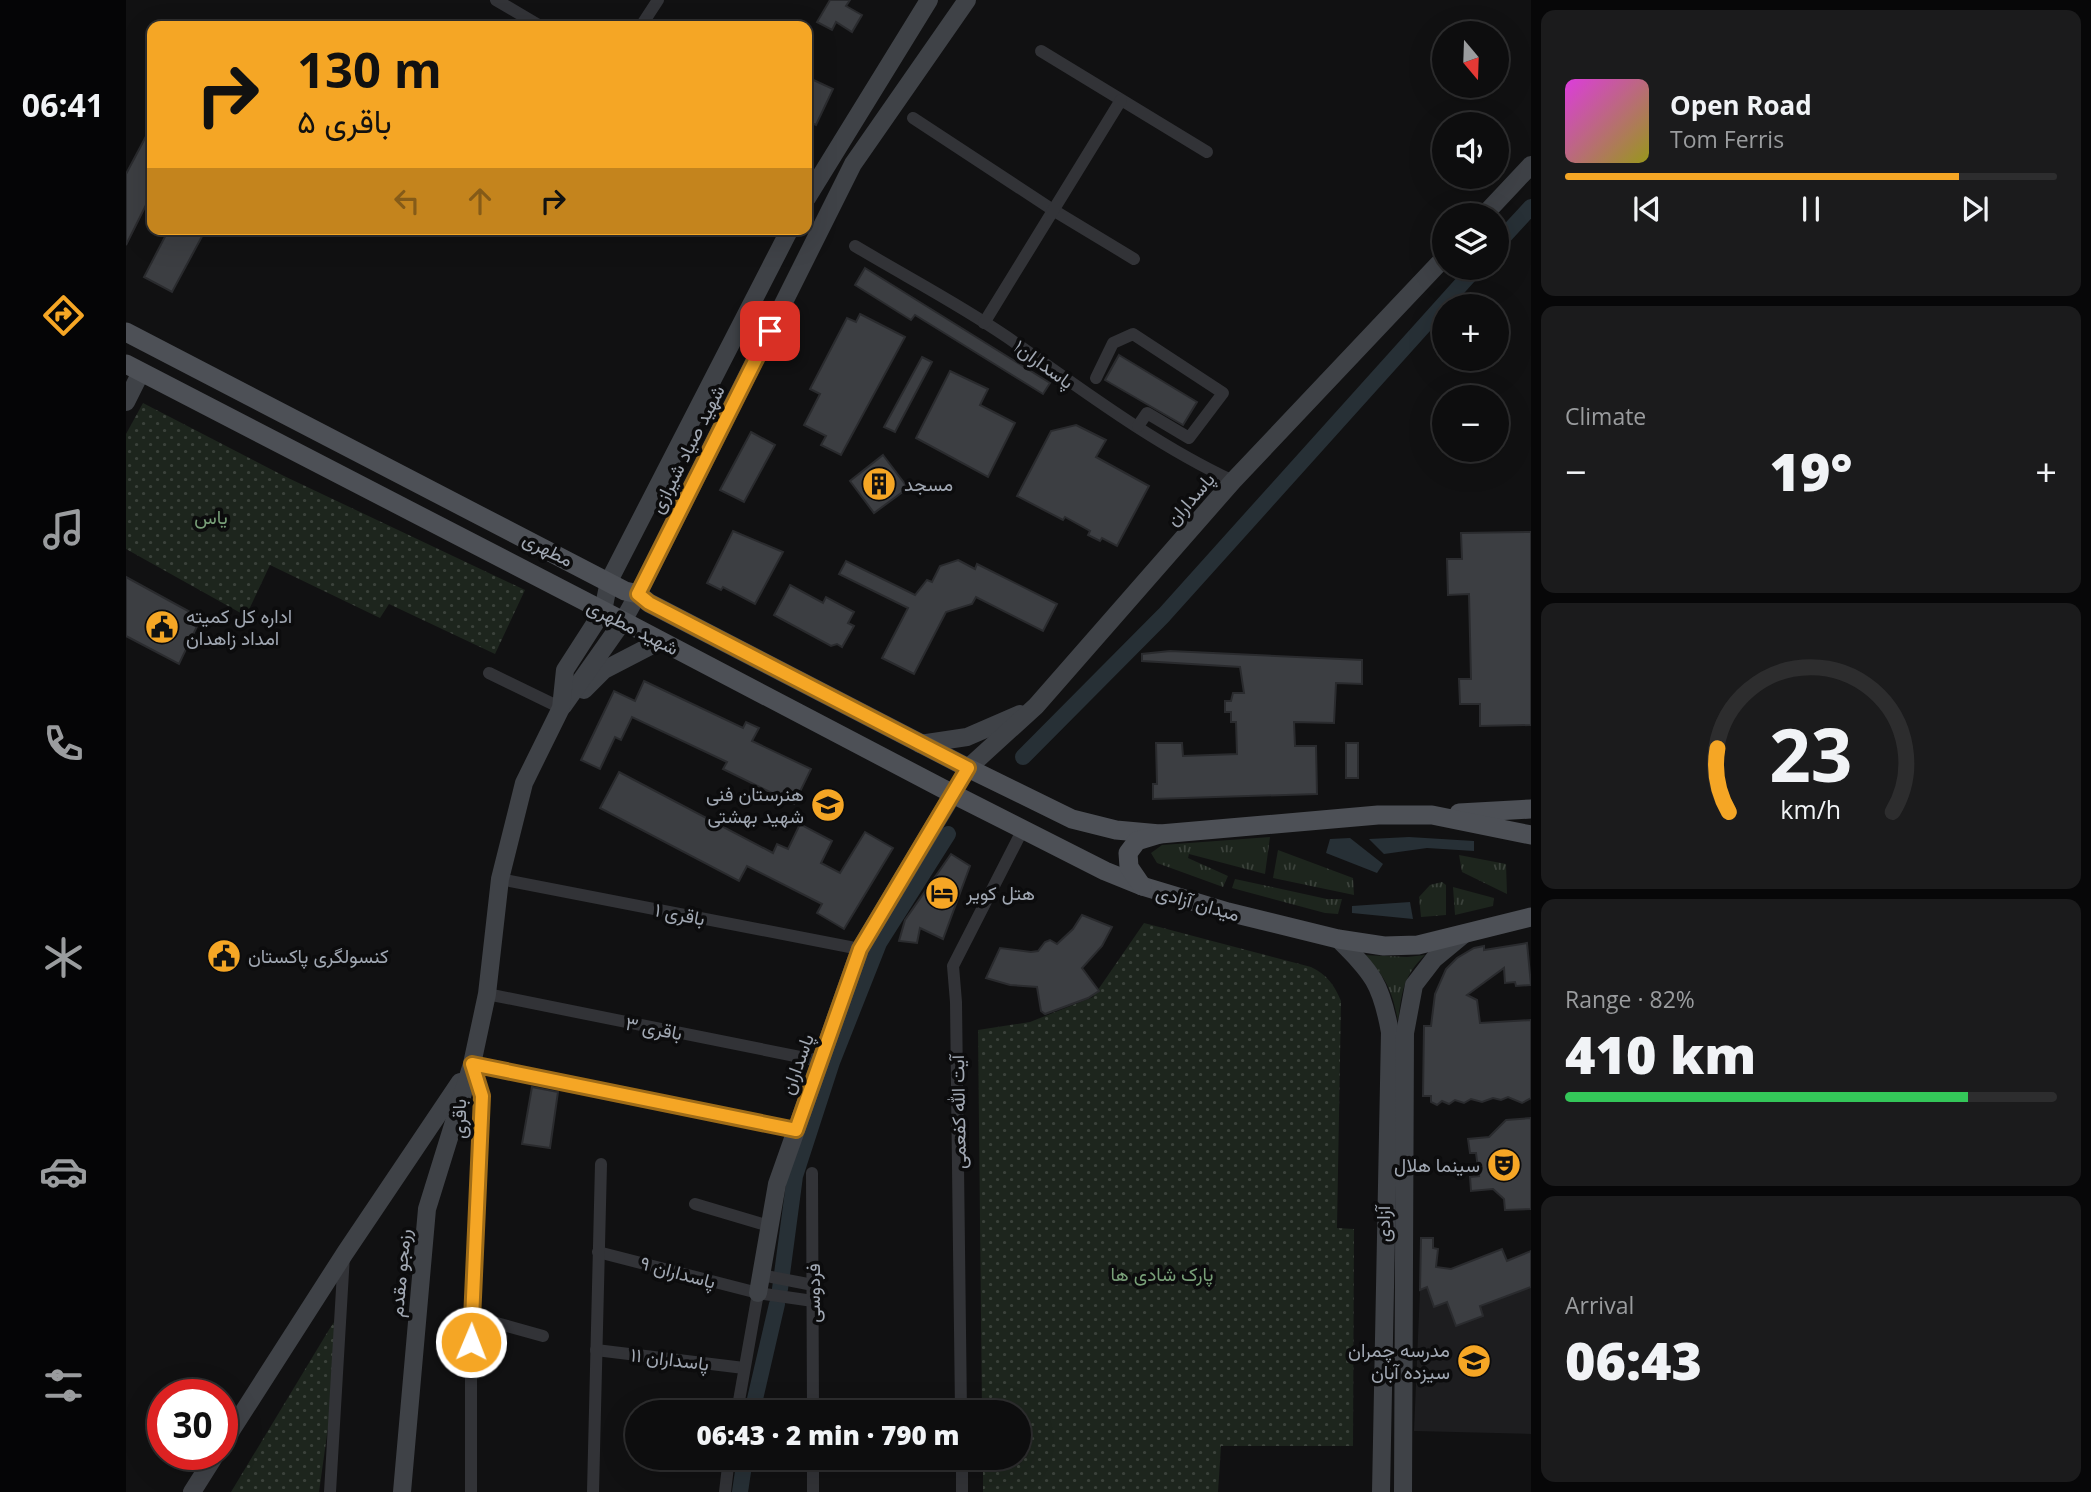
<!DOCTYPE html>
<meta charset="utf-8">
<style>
:root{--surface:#0d0d0e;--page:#1b1b1c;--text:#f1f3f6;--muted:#9a9c9e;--line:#2d2d2e;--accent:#f5a625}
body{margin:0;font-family:"Open Sans",Vazirmatn,sans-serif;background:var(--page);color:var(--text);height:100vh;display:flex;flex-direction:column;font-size:26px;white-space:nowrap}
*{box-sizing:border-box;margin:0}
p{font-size:23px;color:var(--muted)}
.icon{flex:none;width:38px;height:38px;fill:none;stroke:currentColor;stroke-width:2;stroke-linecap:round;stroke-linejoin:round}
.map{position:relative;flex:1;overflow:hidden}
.details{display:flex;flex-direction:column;gap:10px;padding:10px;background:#070708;width:560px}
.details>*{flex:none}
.hud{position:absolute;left:21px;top:21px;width:665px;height:214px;border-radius:14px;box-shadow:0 7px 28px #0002,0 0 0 2px var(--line);background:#f5a625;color:#111;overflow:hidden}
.needle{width:46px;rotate:161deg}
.controls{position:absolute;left:1306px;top:21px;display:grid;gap:14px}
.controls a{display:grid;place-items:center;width:77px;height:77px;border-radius:50%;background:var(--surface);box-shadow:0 7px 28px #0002,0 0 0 2px var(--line);font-size:35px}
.speed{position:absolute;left:21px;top:1379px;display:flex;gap:14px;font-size:35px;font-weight:700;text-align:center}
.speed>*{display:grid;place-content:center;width:91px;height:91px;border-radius:50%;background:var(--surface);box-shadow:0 7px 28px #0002,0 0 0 2px var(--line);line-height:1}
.speed .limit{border:10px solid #d22;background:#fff;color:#111}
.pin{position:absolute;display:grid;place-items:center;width:60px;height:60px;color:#fff;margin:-30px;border-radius:14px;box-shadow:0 4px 10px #0006}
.me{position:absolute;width:77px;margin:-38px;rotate:1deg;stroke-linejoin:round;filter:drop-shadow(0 0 5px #0008)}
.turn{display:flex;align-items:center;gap:24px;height:147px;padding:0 35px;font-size:32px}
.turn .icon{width:91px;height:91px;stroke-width:2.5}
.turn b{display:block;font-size:49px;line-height:60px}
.lanes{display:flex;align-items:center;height:66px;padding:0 35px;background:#0003;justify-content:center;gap:35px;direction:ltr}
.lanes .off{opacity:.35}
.big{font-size:52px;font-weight:800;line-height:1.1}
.details .card{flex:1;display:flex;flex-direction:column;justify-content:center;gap:10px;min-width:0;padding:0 24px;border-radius:14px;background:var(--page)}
.details .dial{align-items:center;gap:0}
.dial svg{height:182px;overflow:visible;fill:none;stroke:var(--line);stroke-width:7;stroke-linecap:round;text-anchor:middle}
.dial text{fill:var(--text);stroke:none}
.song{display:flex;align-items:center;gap:21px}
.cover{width:84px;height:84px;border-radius:10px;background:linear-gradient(135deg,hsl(300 70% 55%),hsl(60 70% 35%))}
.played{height:7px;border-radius:4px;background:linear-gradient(90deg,var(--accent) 80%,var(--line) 80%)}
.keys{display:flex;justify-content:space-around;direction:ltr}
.heat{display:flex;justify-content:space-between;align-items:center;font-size:38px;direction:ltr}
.charge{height:10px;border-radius:5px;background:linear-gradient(90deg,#34c759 82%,var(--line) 0)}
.trip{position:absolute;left:499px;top:1400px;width:406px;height:70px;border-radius:35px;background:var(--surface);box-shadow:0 7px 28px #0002,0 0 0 2px var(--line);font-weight:800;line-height:70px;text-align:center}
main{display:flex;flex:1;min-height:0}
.tabs{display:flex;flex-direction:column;width:126px;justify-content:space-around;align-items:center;background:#050506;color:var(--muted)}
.tabs .icon{width:49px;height:49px}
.tabs .active{color:var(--accent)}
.tabs b{font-size:32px;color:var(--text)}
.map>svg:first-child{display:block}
</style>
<main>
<nav class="tabs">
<b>06:41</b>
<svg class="icon active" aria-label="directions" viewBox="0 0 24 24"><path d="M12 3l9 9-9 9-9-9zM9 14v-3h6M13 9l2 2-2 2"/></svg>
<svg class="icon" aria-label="music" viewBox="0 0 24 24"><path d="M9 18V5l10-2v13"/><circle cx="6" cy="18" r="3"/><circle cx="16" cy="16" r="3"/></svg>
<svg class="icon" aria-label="phone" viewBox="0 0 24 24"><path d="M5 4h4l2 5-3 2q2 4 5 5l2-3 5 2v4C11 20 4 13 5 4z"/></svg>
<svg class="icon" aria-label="climate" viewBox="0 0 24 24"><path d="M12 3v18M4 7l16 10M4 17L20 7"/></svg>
<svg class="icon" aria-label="car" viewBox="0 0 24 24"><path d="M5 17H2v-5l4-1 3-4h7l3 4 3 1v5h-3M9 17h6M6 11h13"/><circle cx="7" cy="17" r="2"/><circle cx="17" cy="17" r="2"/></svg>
<svg class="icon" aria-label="filters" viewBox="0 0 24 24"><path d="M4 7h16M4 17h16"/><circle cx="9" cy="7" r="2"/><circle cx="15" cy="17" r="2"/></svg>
</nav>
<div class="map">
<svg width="1405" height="1492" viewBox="0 0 1405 1492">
<defs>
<pattern id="grass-tufts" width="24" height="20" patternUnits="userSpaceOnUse" patternTransform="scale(1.75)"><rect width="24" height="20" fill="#1d251d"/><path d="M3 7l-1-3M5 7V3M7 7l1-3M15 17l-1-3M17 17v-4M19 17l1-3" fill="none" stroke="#3b423b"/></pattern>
<pattern id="park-dots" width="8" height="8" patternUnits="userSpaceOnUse" patternTransform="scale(1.75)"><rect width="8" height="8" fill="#1d251d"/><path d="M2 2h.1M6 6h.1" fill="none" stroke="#3b423b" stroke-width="1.8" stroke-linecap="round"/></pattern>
</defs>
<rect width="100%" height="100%" fill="#111112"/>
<path fill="#1d1d1f" d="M 1405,1251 L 1405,1434 L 1288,1431 L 1294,1290 Z"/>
<g fill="url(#grass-tufts)">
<path d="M 1144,837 L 1139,874 L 1063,854 L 1062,858 L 1102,876 L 1097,887 L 1031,863 L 1025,853 L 1036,845 Z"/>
<path d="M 1152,850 L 1227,878 L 1228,895 L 1147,878 Z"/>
<path d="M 1333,855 L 1380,864 L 1381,894 L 1336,872 Z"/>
<path d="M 1109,879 L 1201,899 L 1216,899 L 1212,914 L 1199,913 L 1106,888 Z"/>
<path d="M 1316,882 L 1320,885 L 1320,915 L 1295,917 L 1293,897 L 1304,885 Z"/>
<path d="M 1327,887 L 1368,898 L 1367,906 L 1329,915 Z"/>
<path d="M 1238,955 L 1281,957 L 1299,955 C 1277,976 1276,992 1272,1021 C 1266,990 1260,977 1238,955 Z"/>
</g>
<g fill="url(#park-dots)">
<path d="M 17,403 L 158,476 L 399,590 L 369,654 L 263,604 L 254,618 L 144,565 L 120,616 L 0,549 L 0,434 Z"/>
<path d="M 1018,923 L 1185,967 C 1201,975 1208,984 1215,1001 L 1211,1228 L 1228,1229 L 1227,1446 L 1095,1446 L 1092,1492 L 857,1492 L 857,1458 L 892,1458 L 892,1412 L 856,1412 L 852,1030 L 904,1022 L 967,997 Z"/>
<path d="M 219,1306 L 193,1492 L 105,1492 L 204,1328 Z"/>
</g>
<g fill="#273036">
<path d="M 1283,837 L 1348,841 L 1348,851 L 1301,848 L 1258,854 L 1243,839 Z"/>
<path d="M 1224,838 L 1257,864 L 1251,873 L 1200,853 L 1204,839 Z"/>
<path d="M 1284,902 L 1287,919 L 1226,913 L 1226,906 Z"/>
</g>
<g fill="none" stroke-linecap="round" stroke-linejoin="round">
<g stroke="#273036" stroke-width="16">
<path d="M 1370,245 L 1405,207"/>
<path d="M 897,757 L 1038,615 L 1350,268"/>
<path d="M 654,1289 L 669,1176 L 706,1062 L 753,943 L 822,834"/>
<path d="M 626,1412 L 651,1304"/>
<path d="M 614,1492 L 619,1458"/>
</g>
</g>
<g fill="#3c3e42" stroke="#2a2b2e" stroke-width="2">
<path d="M 704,0 L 724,0 L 720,6 L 736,15 L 726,32 L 710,22 L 706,30 L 691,22 Z"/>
<path d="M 681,77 L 707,89 L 690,125 L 681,121 Z"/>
<path d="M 26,125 L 26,193 L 0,245 L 0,174 Z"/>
<path d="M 43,229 L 80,229 L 46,292 L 18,277 Z"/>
<path d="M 739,268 L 924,383 L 917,394 L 789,315 L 785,320 L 729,285 Z"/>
<path d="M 734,314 L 779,337 L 715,455 L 695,445 L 700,436 L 678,425 L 694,394 L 684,389 L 721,318 L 730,322 Z"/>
<path d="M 993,355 L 1071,402 L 1057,425 L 979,380 Z"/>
<path d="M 796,357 L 806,362 L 769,432 L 758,427 Z"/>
<path d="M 824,371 L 862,389 L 854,405 L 889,423 L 862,477 L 790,438 Z"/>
<path d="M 950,425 L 980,440 L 970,457 L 1023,486 L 991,546 L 976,538 L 974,541 L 962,535 L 964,531 L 939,517 L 937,520 L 891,496 L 925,431 Z"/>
<path d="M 625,432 L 649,445 L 618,502 L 594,490 Z"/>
<path d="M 757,455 L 782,488 L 748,513 L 724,481 Z"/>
<path d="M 607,531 L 657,552 L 629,604 L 597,587 L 595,590 L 581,583 Z"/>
<path d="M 1405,532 L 1405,725 L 1354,726 L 1354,704 L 1334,704 L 1333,679 L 1345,679 L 1343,594 L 1322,595 L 1321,559 L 1336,559 L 1335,533 Z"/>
<path d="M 832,560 L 849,569 L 851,564 L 931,604 L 917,631 L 850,597 L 846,604 L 820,612 L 788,674 L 756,658 L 782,608 L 713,574 L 720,561 L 789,595 L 801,580 L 806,582 L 814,566 Z"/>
<path d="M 0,577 L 75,618 L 53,664 L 0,636 Z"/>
<path d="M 664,585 L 697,603 L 700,597 L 728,612 L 722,623 L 728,626 L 716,647 L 711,644 L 705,646 L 648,615 Z"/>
<path d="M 1044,651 L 1236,660 L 1236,684 L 1210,683 L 1208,723 L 1168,722 L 1169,746 L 1190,746 L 1191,794 L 1027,799 L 1027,784 L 1031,784 L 1030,743 L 1056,743 L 1057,756 L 1111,754 L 1110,722 L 1105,722 L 1105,712 L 1099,712 L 1099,701 L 1105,701 L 1107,693 L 1118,693 L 1114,667 L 1016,661 L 1016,654 Z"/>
<path d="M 518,681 L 617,728 L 620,722 L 633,728 L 626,741 L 685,769 L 668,804 L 597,769 L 601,762 L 506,717 L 495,740 L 489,737 L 474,769 L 455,760 L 488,691 L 509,701 Z"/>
<rect x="1220" y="743" width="12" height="35"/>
<path d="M 493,772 L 647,853 L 651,844 L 662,849 L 674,824 L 706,841 L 695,863 L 714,873 L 739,832 L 767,848 L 718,929 L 691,913 L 696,904 L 621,866 L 613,881 L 474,808 Z"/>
<path d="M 825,854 L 844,866 L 817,939 L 794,928 L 791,943 L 773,941 L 779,920 Z"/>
<path d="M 956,915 L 986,927 L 976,946 L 956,968 L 973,991 L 962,998 L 919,1014 L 915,1011 L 911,987 L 884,985 L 860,978 L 874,948 L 905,952 L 912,951 L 919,942 L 924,940 L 931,944 L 947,929 Z"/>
<path d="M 1401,943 L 1405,985 L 1390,986 L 1389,982 L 1379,983 L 1378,968 L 1341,995 L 1351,1000 L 1354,1023 L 1405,1020 L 1405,1098 L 1396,1103 L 1382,1097 L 1375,1100 L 1367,1098 L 1356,1102 L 1345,1099 L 1338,1103 L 1329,1100 L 1323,1104 L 1316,1101 L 1311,1105 L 1305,1102 L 1305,1096 L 1297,1096 L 1298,1026 L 1305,1026 L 1309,994 L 1320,969 L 1331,958 L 1348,948 L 1358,946 L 1358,950 Z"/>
<path d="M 406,1087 L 432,1092 L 424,1148 L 396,1144 Z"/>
<path d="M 1405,1118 L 1405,1209 L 1379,1210 L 1378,1199 L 1367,1189 L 1345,1191 L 1344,1177 L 1353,1176 L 1350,1153 L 1344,1153 L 1342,1139 L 1363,1137 L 1380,1120 Z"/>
<path d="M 1295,1238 L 1307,1238 L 1307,1248 L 1312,1249 L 1310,1267 L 1325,1269 L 1376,1249 L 1381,1261 L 1405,1251 L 1405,1287 L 1354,1306 L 1357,1316 L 1330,1326 L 1321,1302 L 1308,1307 L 1301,1287 L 1294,1290 Z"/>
</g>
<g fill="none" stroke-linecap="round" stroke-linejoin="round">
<g stroke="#323337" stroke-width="12">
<path d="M 370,0 L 414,26"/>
<path d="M 515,26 L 532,0"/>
<path d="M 915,51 L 1081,152"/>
<path d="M 787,118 L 927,210 L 1008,259"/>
<path d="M 729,246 C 779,276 833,304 881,337 C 954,388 1026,443 1107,481"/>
<path d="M 858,323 L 995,100"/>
<path d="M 970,378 L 987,343 L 1007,334 L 1097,393 L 1063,438 L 1021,413 L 1012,426"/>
<path d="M 363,673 L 435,708"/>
<path d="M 374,879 L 734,949"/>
<path d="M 361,994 L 694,1061"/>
<path d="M 686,1173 L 687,1412"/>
<path d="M 569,1204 L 643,1226"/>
<path d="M 472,1252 L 632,1293 L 687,1301"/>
<path d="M 635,1275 L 687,1285"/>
<path d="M 345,1316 L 417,1336"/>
<path d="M 470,1350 L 618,1368"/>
<path d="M 611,1412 L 632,1293"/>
<path d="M 835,1412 L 830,1002 L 827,966 L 897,829"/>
<path d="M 687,1458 L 687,1492"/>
<path d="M 836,1458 L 836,1492"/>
<path d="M 204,1492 L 218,1255"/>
<path d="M 345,1492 L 345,1316 L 356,1096 L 346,1064 L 670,1130"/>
<path d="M 467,1492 L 475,1164"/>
<path d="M 599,1492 L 603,1458"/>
</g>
<g stroke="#3f4247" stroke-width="18">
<path d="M 681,198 L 803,0"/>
<path d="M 1358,215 L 1405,165"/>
<path d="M 0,402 L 15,372"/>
<path d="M 458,690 L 478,670 L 534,641"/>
<path d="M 437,706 L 497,621 L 512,594 L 727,164 L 841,0"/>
<path d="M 794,744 L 841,737 L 894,714"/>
<path d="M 842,768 L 910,706 L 1107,481 L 1318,258"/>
<path d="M 1212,939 C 1247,974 1255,983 1264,1032 L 1255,1492"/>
<path d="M 632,1293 L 651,1184 L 734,949 L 827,794"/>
<path d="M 96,1445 L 219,1253 L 334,1082"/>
<path d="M 66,1492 L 90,1454"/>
<path d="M 276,1492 L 301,1209 L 346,1064 L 361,994 L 374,879 L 398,783 L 435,708 L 439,670 L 477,611 L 483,581 L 664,229"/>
<path d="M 1277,1492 L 1279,1033 L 1288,985 L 1308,959 L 1337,935"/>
</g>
<g stroke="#4d5056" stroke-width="19">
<path d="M 0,332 L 499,591 L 512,594 L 523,603 L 842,768 L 946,819 L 990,830 L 1034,834"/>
<path d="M 0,364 L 497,621 L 827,794 L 979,871 L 1016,886 L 1102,912 L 1212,939 L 1258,946 L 1292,945 L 1405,917"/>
<path d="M 1333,813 L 1405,809"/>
<path d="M 1016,886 L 1003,867 L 1002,853 L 1011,841 L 1034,834 L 1252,815 L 1306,815 L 1405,835"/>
</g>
</g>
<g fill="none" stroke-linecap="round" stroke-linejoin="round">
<g stroke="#9f6c18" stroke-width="18">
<path id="route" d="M 345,1342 L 356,1096 L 346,1064 L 670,1130 L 734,949 L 842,768 L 523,603 L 512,594 L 644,331"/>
</g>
<use href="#route" stroke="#f5a625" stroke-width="12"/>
</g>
<defs>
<g id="building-disc" transform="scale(1.75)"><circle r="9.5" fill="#f5a625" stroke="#0c0c0d"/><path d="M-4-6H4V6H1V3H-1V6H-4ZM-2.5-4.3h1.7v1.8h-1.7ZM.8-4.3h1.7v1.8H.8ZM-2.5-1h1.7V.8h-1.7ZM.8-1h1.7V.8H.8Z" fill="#111"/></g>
<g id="civic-disc" transform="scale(1.75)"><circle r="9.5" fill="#f5a625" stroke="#0c0c0d"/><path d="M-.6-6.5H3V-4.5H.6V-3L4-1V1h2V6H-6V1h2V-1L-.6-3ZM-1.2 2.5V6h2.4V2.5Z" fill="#111"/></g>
<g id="school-disc" transform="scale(1.75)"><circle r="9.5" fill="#f5a625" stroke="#0c0c0d"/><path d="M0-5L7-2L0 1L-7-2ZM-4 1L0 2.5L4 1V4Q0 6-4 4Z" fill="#111"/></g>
<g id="hotel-disc" transform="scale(1.75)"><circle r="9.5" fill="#f5a625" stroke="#0c0c0d"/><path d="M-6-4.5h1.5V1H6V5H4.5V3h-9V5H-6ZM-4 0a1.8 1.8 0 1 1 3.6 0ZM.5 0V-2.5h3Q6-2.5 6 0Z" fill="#111"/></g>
<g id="theatre-disc" transform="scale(1.75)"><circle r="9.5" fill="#f5a625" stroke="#0c0c0d"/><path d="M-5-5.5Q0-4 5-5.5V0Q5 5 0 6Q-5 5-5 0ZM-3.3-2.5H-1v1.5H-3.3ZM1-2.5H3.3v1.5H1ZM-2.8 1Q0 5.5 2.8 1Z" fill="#111"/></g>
</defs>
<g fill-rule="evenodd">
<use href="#building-disc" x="753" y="484"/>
<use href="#civic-disc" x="36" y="627"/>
<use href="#school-disc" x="702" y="805"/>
<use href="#hotel-disc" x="816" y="893"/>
<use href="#civic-disc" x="98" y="956"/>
<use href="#theatre-disc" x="1378" y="1165"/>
<use href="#school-disc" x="1348" y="1361"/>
</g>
<g text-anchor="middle" stroke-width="7" stroke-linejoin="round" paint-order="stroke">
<g font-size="19" fill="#a1a8b3" stroke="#0c0c0d">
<text transform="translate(918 364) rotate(36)" y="7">پاسداران۱</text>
<text transform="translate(561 449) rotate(-63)" y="7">شهید صیاد شیرازی</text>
<text transform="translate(1064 499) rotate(-49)" y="7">پاسداران</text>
<text transform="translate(422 549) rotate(27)" y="7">مطهری</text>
<text transform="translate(507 627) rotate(27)" y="7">شهید مطهری</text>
<text transform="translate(1072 903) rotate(16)" y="7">میدان آزادی</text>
<text transform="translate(554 914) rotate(11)" y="7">باقری ۱</text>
<text transform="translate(528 1028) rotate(11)" y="7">باقری ۳</text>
<text transform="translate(671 1064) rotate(-70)" y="7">پاسداران</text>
<text transform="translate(832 1112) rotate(-91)" y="7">آیت الله کفعمی</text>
<text transform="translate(333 1119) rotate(-90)" y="7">باقری</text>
<text transform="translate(1257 1224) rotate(-90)" y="7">آزادی</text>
<text transform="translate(552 1272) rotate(15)" y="7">پاسداران ۹</text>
<text transform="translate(274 1273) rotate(-85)" y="7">رزمجو مقدم</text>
<text transform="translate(687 1293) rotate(-90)" y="7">فردوسی</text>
<text transform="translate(544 1359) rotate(7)" y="7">پاسداران ۱۱</text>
</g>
<g font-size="19" fill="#a1a8b3" stroke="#0c0c0d" text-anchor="start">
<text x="778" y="491">مسجد</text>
<text x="60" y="623">اداره کل کمیته<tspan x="60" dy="22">امداد زاهدان</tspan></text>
<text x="678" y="801" text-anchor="end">هنرستان فنی<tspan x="678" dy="22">شهید بهشتی</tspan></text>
<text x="840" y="900">هتل کویر</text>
<text x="122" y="963">کنسولگری پاکستان</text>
<text x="1354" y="1172" text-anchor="end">سینما هلال</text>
<text x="1324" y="1357" text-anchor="end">مدرسه چمران<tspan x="1324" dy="22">سیزده آبان</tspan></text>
</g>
<g font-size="19" fill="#789f78" stroke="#0c0c0d">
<text x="85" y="524">یاس</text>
<text x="1036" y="1281">پارک شادی ها</text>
</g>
</g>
</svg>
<div class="controls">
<a><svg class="needle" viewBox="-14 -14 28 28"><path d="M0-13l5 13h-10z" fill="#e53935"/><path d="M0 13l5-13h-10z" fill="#9a9c9e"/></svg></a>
<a><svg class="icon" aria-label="sound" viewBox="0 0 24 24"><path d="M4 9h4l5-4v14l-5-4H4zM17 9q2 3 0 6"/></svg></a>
<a><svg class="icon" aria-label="layers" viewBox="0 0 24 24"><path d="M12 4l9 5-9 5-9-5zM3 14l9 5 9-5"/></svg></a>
<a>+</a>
<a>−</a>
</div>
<div class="speed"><div class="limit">30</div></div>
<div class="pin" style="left:644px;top:331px;background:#d93025"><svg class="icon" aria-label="arrive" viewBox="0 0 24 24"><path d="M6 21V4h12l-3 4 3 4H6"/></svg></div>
<svg class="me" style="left:345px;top:1342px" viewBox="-20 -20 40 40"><circle r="17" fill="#f5a625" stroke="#fff" stroke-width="3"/><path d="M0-11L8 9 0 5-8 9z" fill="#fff"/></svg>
<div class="trip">06:43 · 2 min · 790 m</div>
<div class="hud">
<div class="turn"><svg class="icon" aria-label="right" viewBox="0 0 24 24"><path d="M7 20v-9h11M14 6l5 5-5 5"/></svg><div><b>130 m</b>باقری ۵</div></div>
<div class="lanes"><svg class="icon off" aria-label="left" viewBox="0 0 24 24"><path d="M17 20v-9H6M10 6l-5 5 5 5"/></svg><svg class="icon off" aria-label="ahead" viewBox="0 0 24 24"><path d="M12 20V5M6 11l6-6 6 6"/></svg><svg class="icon" aria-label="right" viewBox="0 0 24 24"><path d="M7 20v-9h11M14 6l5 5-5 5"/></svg></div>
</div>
</div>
<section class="details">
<div class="card">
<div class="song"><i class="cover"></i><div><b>Open Road</b><p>Tom Ferris</p></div></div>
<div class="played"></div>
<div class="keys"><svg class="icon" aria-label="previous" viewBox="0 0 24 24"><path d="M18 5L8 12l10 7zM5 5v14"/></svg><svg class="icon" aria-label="pause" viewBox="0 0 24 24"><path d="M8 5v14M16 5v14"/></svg><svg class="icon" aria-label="next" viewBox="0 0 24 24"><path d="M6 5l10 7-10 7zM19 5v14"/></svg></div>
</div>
<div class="card"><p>Climate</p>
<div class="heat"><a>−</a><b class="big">19°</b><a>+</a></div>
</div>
<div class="card dial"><svg viewBox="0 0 100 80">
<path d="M14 69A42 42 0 1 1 86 69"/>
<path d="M14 69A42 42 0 0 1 9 41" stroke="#f5a625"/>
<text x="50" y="56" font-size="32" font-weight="700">23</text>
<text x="50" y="72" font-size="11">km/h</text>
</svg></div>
<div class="card"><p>Range · 82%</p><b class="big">410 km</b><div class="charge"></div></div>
<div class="card"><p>Arrival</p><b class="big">06:43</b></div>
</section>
</main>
